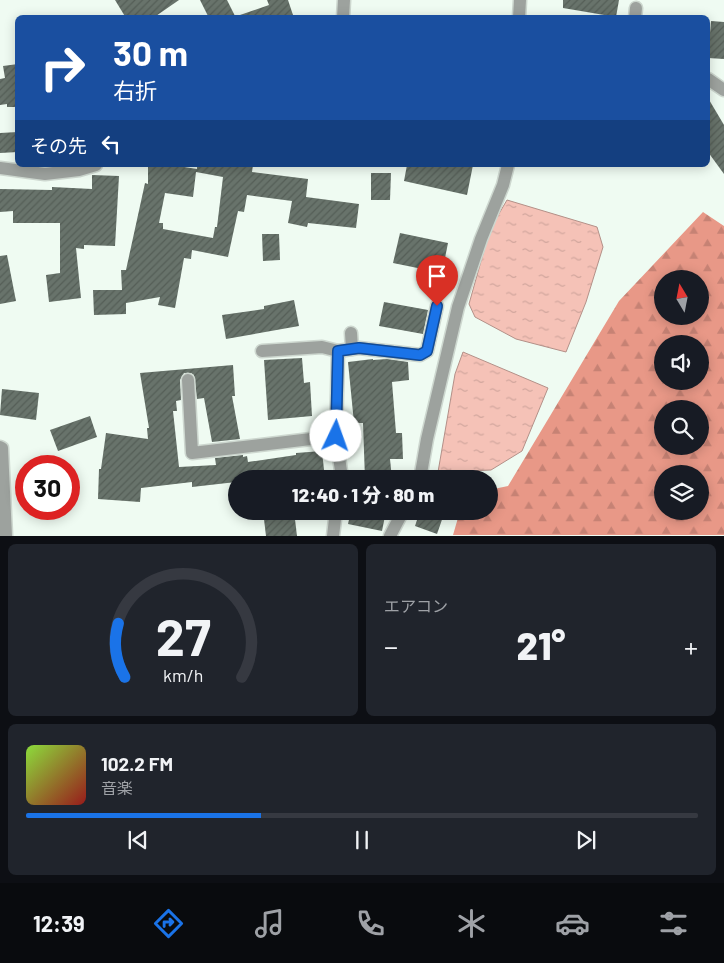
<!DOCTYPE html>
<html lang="ja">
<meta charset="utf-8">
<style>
:root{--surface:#171b24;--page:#20242c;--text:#f1f3f6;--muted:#9ea1a6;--line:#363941;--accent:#1a73e8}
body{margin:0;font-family:Barlow,"Noto Sans JP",sans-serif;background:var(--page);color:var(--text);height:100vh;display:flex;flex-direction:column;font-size:19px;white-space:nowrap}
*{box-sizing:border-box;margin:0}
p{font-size:16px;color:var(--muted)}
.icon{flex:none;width:28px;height:28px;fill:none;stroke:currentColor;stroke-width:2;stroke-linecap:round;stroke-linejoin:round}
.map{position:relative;height:536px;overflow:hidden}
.panel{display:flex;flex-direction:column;gap:8px;padding:8px;background:#0d0f14;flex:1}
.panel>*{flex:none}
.hud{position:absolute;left:15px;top:15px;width:695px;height:152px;border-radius:8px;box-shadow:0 2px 12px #0003;background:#1a4fa0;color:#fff;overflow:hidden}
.needle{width:32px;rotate:350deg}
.buttons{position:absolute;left:654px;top:270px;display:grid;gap:10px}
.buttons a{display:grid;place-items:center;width:55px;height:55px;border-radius:50%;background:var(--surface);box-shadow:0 2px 12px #0003;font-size:25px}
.speed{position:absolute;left:15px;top:455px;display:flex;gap:10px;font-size:25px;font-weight:700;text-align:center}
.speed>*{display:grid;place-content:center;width:65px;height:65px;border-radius:50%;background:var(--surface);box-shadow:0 2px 12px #0003;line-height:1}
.speed .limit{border:8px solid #d22;background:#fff;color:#111}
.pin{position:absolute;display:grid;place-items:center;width:42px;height:42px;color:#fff;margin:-51px -21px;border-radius:50% 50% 50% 0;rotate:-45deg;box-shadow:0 0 5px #0007}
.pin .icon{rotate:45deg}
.me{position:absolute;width:55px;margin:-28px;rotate:3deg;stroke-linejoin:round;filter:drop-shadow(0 0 4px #0008)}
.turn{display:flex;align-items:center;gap:18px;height:105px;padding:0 15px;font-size:22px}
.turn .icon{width:65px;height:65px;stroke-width:2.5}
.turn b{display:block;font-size:35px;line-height:42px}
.then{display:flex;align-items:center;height:48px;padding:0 15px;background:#0003;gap:10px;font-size:19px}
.big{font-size:38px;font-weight:800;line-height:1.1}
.panel .tile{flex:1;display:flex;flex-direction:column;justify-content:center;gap:8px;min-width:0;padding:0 18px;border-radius:8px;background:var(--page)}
.panel .dial{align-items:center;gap:0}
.dial svg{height:130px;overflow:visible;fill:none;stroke:var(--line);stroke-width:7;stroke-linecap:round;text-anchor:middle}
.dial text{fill:var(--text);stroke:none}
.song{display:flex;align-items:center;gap:15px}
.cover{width:60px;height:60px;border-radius:8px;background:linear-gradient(135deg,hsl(90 70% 55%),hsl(0 70% 35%))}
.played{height:5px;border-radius:2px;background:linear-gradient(90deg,var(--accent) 35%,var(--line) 35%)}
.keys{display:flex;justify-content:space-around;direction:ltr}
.heat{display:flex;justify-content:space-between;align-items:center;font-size:28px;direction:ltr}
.panel .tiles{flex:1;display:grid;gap:8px;grid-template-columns:1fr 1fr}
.tile:last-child{grid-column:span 2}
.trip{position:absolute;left:228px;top:470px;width:270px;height:50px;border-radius:25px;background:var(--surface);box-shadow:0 2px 12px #0003;font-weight:800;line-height:50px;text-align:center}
.menu{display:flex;height:80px;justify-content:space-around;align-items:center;background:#090b0e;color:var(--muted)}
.menu .icon{width:35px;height:35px}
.menu .on{color:var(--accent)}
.menu b{font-size:22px;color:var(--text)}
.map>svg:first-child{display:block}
</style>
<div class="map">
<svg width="724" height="536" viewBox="0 0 724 536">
<defs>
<pattern id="forest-firs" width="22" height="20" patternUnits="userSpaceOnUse" patternTransform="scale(1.25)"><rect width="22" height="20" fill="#e89887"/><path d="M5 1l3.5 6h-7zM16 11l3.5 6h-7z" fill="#c68274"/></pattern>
<pattern id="water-ripples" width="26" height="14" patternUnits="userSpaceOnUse" patternTransform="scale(1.25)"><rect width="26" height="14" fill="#f5c2b7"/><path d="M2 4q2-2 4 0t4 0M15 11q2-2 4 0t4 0" fill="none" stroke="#d1a69d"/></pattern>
<pattern id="building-hatch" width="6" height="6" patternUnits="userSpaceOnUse" patternTransform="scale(1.25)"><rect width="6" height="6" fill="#68736b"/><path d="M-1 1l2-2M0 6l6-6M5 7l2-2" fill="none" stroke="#555e57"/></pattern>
</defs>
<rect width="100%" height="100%" fill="#effbf2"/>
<path fill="url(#forest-firs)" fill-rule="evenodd" d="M 703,212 L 724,226 L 724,535 L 453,535 L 460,511 L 489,511 L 489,490 L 508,486 L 619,301 ZM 662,279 L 700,279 L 700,316 L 662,316 ZM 662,344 L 700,344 L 700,381 L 662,381 ZM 662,409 L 700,409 L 700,446 L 662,446 ZM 662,474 L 700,474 L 700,511 L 662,511 Z"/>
<g fill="url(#water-ripples)" stroke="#b39088">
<path d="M 507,200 L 597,227 L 603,247 L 586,302 L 566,352 L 516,339 L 475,317 L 469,304 L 490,229 Z"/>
<path d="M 463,352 L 548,388 L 522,451 L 491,470 L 438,472 L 455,374 Z"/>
</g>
<g fill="url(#building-hatch)" fill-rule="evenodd">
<path d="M 115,0 L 179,0 L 153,18 L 126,18 Z"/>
<path d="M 200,0 L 227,0 L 236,18 L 209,18 Z"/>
<path d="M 267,0 L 288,0 L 294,18 L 240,18 L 240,15 L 269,5 Z"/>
<path d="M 563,0 L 619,0 L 616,17 L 563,8 Z"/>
<path d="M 711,21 L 724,22 L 724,59 L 708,58 Z"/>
<path d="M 18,64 L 18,107 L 7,107 L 7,104 L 0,105 L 0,79 L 5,78 L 3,66 Z"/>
<path d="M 708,98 L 724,125 L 724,174 L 708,152 Z"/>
<path d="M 18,132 L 18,152 L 0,153 L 0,133 Z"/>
<path d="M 148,165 L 171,165 L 197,169 L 197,165 L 253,165 L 252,172 L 308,179 L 306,197 L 359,204 L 356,228 L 308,223 L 307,227 L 288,223 L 292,201 L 247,195 L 244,212 L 238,211 L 228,257 L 192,250 L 191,259 L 184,258 L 175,308 L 158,305 L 160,297 L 126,303 L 126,314 L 94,315 L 93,290 L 122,290 L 121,270 L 126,270 L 145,183 L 148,184 ZM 196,172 L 223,177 L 217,227 L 215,227 L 213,238 L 163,229 L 163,223 L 159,223 L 165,193 L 193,197 Z"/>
<path d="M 407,165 L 473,165 L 467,195 L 404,181 Z"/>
<path d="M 371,173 L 391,173 L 390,200 L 371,200 Z"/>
<path d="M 92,175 L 119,176 L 115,246 L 84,245 L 84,249 L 76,248 L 81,298 L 49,302 L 46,275 L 60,273 L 60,223 L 13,223 L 13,211 L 0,212 L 0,189 L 52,190 L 52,187 L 92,189 Z"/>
<path d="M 400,233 L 448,243 L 442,273 L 393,263 Z"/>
<path d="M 262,234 L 279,234 L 280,260 L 263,261 Z"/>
<path d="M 7,255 L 16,301 L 0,304 L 0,256 Z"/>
<path d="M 294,300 L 299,326 L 226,339 L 222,315 L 264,309 L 264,306 Z"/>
<path d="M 384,302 L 428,310 L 423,334 L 379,326 Z"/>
<path d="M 302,358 L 304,383 L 310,382 L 312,416 L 268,420 L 264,360 Z"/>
<path d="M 373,359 L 373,360 L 387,359 L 408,362 L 409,380 L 392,382 L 396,433 L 402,433 L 403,459 L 390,459 L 392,479 L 365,479 L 363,423 L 354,423 L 348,362 Z"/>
<path d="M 233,365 L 235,396 L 232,396 L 240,439 L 212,442 L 204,398 L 197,399 L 194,375 L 191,373 L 184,373 L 180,380 L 181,400 L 176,401 L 177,411 L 173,411 L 179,467 L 216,465 L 215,458 L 243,455 L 243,457 L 247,456 L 248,462 L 296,455 L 296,453 L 322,451 L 325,479 L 236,479 L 236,482 L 192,487 L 192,482 L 141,488 L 140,502 L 98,499 L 99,469 L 101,469 L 106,433 L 148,439 L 147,428 L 149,428 L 140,373 Z"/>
<path d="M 2,389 L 39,393 L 36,420 L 0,415 Z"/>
<path d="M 90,416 L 97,437 L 58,451 L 50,430 Z"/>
<path d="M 263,511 L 294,511 L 297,536 L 266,536 Z"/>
<path d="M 351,511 L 386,511 L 382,531 L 348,524 Z"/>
<path d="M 420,511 L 445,511 L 437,534 L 415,526 Z"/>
</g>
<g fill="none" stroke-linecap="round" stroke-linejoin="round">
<g stroke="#cdd7cf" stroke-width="15">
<g id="street">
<path d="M 343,18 L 344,0"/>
<path d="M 519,18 L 520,0"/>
<path d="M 635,18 L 636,8"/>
<path d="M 708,79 L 724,90"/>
<path d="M 0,168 L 45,174 L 79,170 L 96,165"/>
<path d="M 351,333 L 352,349"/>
<path d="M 262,351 L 322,347 L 338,351 L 359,348 L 420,355 L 427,351 L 437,306"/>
<path d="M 338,351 L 336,436 L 341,471 L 340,479"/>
<path d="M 188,380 L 192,453 L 336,436"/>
<path d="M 0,447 L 2,448 L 6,536"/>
<path d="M 420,479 L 427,439 L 458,307 L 481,239 L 503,185 L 508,165"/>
<path d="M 333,536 L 336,511"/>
<path d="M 390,536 L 403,511"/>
</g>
</g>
<use href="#street" stroke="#9da29e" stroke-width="12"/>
</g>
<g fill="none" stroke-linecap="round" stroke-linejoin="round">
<g stroke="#114b97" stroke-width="12">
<path id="route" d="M 336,436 L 338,351 L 359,348 L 420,355 L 427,351 L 437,306"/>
</g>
<use href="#route" stroke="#1a73e8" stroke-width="9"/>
</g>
</svg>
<div class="buttons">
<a><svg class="needle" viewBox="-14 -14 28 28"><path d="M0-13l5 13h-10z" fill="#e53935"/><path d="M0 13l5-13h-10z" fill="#9ea1a6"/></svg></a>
<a><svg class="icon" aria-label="sound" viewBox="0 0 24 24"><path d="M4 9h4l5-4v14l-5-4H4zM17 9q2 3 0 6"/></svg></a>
<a><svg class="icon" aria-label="search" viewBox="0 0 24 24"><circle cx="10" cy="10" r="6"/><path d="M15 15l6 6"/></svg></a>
<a><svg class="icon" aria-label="layers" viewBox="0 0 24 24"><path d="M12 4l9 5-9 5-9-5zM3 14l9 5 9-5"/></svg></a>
</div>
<div class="speed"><div class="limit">30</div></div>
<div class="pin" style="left:437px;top:306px;background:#d93025"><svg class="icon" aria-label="arrive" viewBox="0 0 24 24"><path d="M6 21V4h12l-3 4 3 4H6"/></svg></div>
<svg class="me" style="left:336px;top:436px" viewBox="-20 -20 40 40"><circle r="19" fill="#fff"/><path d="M0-13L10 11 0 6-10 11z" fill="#1a73e8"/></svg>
<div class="trip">12:40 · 1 分 · 80 m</div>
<div class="hud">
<div class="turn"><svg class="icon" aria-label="right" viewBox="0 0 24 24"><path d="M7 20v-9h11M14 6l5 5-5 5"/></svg><div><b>30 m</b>右折</div></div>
<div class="then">その先<svg class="icon" aria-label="left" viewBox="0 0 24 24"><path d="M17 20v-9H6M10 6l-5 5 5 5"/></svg></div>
</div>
</div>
<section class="panel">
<div class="tiles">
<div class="tile dial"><svg viewBox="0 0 100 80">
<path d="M14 69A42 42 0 1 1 86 69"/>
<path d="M14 69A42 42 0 0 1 10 36" stroke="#1a73e8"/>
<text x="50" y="56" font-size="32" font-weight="700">27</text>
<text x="50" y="72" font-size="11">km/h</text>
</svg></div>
<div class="tile"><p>エアコン</p>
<div class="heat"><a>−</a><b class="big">21°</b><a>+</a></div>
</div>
<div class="tile">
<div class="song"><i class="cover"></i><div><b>102.2 FM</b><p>音楽</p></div></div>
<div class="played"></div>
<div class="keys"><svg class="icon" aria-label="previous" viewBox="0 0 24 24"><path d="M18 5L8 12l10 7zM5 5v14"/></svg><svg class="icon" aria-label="pause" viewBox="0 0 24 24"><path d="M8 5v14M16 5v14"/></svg><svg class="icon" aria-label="next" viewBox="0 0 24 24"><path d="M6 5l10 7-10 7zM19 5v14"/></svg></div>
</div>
</div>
</section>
<nav class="menu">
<b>12:39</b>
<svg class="icon on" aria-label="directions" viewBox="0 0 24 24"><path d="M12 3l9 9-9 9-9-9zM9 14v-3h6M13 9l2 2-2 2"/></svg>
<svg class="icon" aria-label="music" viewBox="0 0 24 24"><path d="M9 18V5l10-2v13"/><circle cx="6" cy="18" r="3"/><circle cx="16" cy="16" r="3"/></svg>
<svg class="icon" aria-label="phone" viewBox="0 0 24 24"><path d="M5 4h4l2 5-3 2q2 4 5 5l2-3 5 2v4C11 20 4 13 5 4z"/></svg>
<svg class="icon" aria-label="climate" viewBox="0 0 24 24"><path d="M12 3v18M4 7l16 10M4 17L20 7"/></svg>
<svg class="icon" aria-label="car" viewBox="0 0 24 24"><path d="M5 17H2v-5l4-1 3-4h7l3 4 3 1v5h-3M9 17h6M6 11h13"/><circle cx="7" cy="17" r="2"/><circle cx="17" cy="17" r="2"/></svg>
<svg class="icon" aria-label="filters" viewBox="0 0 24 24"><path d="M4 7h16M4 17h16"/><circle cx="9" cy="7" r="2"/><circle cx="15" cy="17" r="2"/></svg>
</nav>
